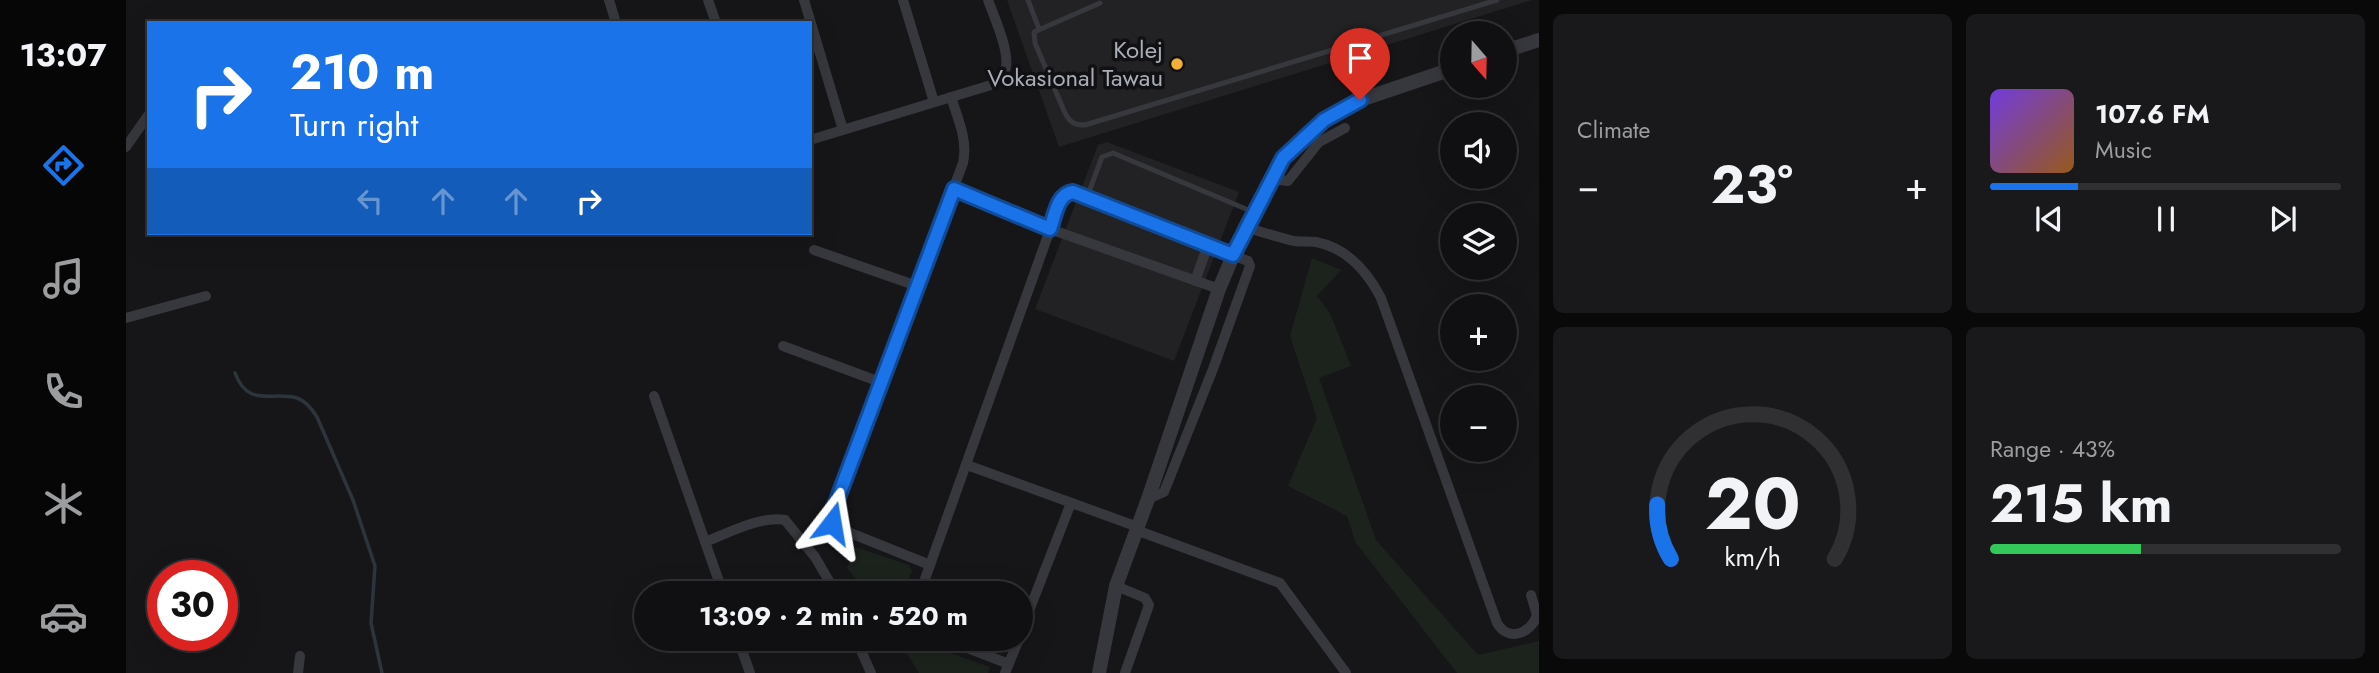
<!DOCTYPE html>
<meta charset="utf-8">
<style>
:root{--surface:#101012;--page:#19191b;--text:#f1f3f6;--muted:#9c9d9f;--line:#303032;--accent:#1a73e8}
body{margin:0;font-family:Jost,sans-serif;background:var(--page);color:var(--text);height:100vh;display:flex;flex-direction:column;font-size:26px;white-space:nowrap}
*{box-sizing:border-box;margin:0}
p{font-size:23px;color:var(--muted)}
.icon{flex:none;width:38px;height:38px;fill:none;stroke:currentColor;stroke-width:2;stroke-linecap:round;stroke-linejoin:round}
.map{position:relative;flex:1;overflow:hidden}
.sheet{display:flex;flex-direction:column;gap:14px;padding:14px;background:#09090a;width:840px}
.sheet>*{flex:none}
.guide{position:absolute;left:21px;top:21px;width:665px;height:214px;border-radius:0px;box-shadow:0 7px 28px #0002,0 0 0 2px var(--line);background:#1a73e8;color:#fff;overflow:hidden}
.needle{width:46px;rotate:160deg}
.buttons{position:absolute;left:1314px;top:21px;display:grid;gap:14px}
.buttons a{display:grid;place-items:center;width:77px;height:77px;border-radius:50%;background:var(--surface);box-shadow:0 7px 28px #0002,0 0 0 2px var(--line);font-size:35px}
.speed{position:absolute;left:21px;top:560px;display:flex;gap:14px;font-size:35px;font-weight:700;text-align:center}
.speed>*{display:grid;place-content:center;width:91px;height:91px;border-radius:50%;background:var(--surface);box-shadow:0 7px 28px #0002,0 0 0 2px var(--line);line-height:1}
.speed .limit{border:10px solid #d22;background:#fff;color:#111}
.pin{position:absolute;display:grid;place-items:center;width:60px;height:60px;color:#fff;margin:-72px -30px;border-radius:50% 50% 50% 0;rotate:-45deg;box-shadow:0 0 7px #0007}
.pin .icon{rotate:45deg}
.me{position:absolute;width:77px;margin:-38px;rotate:14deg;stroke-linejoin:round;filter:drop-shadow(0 0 5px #0008)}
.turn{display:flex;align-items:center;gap:24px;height:147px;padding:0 28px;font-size:32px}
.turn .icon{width:91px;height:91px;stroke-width:2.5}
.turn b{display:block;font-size:49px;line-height:60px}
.lanes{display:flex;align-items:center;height:66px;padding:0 28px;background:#0003;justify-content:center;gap:35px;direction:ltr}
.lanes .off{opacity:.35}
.big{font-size:52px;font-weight:700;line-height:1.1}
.sheet .widget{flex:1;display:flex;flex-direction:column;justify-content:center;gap:10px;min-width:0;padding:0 24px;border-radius:10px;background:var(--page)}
.sheet .dial{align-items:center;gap:0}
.dial svg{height:182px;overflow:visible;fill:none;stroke:var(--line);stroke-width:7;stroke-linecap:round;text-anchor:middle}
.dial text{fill:var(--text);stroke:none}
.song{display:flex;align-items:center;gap:21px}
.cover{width:84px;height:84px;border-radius:10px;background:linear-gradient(135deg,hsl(260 70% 55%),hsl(30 70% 35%))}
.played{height:7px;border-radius:4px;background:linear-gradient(90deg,var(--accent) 25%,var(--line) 25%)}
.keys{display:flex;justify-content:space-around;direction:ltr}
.heat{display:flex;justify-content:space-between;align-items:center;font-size:38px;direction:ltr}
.charge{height:10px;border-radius:5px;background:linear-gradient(90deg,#34c759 43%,var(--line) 0)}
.sheet .tiles{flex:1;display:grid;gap:14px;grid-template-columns:repeat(2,1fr)}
.trip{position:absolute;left:508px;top:581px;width:399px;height:70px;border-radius:35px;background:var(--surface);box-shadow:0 7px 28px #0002,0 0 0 2px var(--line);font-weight:700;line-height:70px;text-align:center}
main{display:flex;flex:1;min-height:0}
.tab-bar{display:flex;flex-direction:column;width:126px;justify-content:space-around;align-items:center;background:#060607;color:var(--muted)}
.tab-bar .icon{width:49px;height:49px}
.tab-bar .current{color:var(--accent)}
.tab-bar b{font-size:32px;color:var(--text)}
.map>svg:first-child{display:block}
</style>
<main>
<nav class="tab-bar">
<b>13:07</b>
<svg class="icon current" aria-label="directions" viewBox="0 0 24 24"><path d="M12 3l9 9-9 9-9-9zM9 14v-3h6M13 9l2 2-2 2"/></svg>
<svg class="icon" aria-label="music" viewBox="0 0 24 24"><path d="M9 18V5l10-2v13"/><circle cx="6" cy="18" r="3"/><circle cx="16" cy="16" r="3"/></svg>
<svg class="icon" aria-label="phone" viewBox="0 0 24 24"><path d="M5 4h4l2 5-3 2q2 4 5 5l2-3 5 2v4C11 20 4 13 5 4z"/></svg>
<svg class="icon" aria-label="climate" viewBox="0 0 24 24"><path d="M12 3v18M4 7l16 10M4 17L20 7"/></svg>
<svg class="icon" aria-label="car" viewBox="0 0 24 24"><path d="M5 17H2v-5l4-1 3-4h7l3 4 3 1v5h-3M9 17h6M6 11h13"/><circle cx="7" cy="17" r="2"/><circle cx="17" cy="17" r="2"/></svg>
</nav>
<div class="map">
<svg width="1413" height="673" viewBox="0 0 1413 673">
<rect width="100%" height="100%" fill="#161618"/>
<g fill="#222225">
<path d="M 881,0 L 1406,0 L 933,147 Z"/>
<path d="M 981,142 L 1113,192 L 1048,361 L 909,309 L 972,145 Z"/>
</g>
<g fill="#1c231d">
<path d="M 1186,258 L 1215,270 L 1191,296 L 1204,313 L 1225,366 L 1193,378 L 1250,540 L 1352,655 L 1413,641 L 1413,673 L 1331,673 L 1230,543 L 1221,516 L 1162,486 L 1191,418 L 1164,336 Z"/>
<path d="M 729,547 L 783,565 L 786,571 L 777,593 L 741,593 L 721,568 Z"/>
<path d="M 772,639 L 785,639 L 864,667 L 862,673 L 793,673 Z"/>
</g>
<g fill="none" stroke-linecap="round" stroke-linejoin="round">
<path stroke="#2c353c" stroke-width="3.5" d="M 109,373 C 122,408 145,391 171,398 C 180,401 186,409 191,417 L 227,500 L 249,566 L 245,623 L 256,673"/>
<g stroke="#37383d" stroke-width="5">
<path d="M 902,0 L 913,29"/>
<path d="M 974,3 L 908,32 L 909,43 L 939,113 C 944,123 949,125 959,125 L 1371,0"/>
<path d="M 961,197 L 976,157 L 987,153 L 1127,212"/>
</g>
<g stroke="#37383d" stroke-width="10">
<path d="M 483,0 L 490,23"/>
<path d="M 582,0 L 590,23"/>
<path d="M 678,0 L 717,130"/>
<path d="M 777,0 L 808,102"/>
<path d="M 684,140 L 865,85 C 869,81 875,78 878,73 C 887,57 868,17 862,0"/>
<path d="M 0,147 L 23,114"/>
<path d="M 1145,179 L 1162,181 L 1193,142 L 1219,128"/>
<path d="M 828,189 L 924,229 L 1093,289"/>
<path d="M 1119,227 C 1135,232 1151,237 1168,241 C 1175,242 1183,241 1190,242 C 1221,248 1241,271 1255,298 L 1371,623 C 1382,642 1405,634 1411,615 L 1405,595"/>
<path d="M 688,250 L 791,286"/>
<path d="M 1069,281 L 1082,245"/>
<path d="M 0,318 L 80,296"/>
<path d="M 657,346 L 754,382"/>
<path d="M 528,396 L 597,593"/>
<path d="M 841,465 L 1012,527"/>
<path d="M 1010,530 L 1154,583 L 1220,673"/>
<path d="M 579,542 C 600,534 636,515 659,520 L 689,557 L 710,593"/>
<path d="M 804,565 L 712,528 L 706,523 L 705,516 L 837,163 C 842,140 832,119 825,97"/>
<path d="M 990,586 L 1019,598 L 1023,605 L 999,673"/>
<path d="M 794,593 L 935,199 L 942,192 L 947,192 L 1122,261 L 1124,266 L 1087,369 L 1042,482 L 1038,492 L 1022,499"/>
<path d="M 894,634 L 945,503"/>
<path d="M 612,639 L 624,673"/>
<path d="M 730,639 L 745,673"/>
<path d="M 818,639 L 883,664"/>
<path d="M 172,673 L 174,656"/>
<path d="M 879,673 L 893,639"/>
</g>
<g stroke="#37383d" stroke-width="14">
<path d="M 1379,51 L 1413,40"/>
<path d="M 973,673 L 990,586 L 1022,499 L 1093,289 L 1119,227 L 1157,158 L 1182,132 L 1215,109 L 1234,100 L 1326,69"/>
</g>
</g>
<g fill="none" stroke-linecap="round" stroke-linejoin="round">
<g stroke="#114b97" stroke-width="18">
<path id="route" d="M 706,523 L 705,516 L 828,189 L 924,229 C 929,216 931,194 947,192 L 1107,255 L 1157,158 L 1198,120 L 1234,100"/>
</g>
<use href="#route" stroke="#1a73e8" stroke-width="12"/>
</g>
<circle fill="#f2b134" stroke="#111113" stroke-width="2.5" cx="1051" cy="64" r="7"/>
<g text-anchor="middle" stroke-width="7" stroke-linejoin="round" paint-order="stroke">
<g font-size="24" fill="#a8adb8" stroke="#111113" text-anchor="end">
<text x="1037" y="58">Kolej<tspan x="1037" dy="28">Vokasional Tawau</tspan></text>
</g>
</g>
</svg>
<div class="buttons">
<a><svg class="needle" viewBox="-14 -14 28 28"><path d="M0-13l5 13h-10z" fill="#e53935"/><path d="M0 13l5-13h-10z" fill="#9c9d9f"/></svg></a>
<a><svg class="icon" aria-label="sound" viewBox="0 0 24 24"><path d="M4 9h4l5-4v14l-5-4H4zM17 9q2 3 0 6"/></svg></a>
<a><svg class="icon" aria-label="layers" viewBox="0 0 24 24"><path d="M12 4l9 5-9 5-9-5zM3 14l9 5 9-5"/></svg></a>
<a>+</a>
<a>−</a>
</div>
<div class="speed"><div class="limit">30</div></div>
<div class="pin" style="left:1234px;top:100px;background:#d93025"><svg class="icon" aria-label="arrive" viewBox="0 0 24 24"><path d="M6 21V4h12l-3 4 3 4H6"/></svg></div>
<svg class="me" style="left:706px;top:523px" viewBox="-20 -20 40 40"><path d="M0-17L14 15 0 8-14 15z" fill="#1a73e8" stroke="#fff" stroke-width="4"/></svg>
<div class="trip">13:09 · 2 min · 520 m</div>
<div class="guide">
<div class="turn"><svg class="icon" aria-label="right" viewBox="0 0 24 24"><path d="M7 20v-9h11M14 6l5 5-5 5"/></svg><div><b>210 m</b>Turn right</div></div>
<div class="lanes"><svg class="icon off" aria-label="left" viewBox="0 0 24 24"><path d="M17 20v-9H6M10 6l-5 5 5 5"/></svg><svg class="icon off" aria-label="ahead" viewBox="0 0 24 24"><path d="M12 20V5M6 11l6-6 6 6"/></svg><svg class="icon off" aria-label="ahead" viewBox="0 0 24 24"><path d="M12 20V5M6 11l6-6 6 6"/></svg><svg class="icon" aria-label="right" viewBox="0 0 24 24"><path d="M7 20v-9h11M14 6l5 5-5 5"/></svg></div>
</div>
</div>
<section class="sheet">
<div class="tiles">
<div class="widget"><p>Climate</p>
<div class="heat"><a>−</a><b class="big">23°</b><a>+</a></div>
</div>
<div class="widget">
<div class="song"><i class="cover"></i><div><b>107.6 FM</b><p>Music</p></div></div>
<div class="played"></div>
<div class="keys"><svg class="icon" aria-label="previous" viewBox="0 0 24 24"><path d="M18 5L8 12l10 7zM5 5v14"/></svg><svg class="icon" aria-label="pause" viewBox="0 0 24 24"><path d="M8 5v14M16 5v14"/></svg><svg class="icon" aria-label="next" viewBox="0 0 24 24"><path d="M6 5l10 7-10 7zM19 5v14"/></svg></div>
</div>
<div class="widget dial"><svg viewBox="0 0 100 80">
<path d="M14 69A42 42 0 1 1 86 69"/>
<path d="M14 69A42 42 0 0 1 8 45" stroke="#1a73e8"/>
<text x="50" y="56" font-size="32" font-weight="700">20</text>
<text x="50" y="72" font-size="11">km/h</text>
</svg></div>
<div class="widget"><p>Range · 43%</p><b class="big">215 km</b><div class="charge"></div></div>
</div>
</section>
</main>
